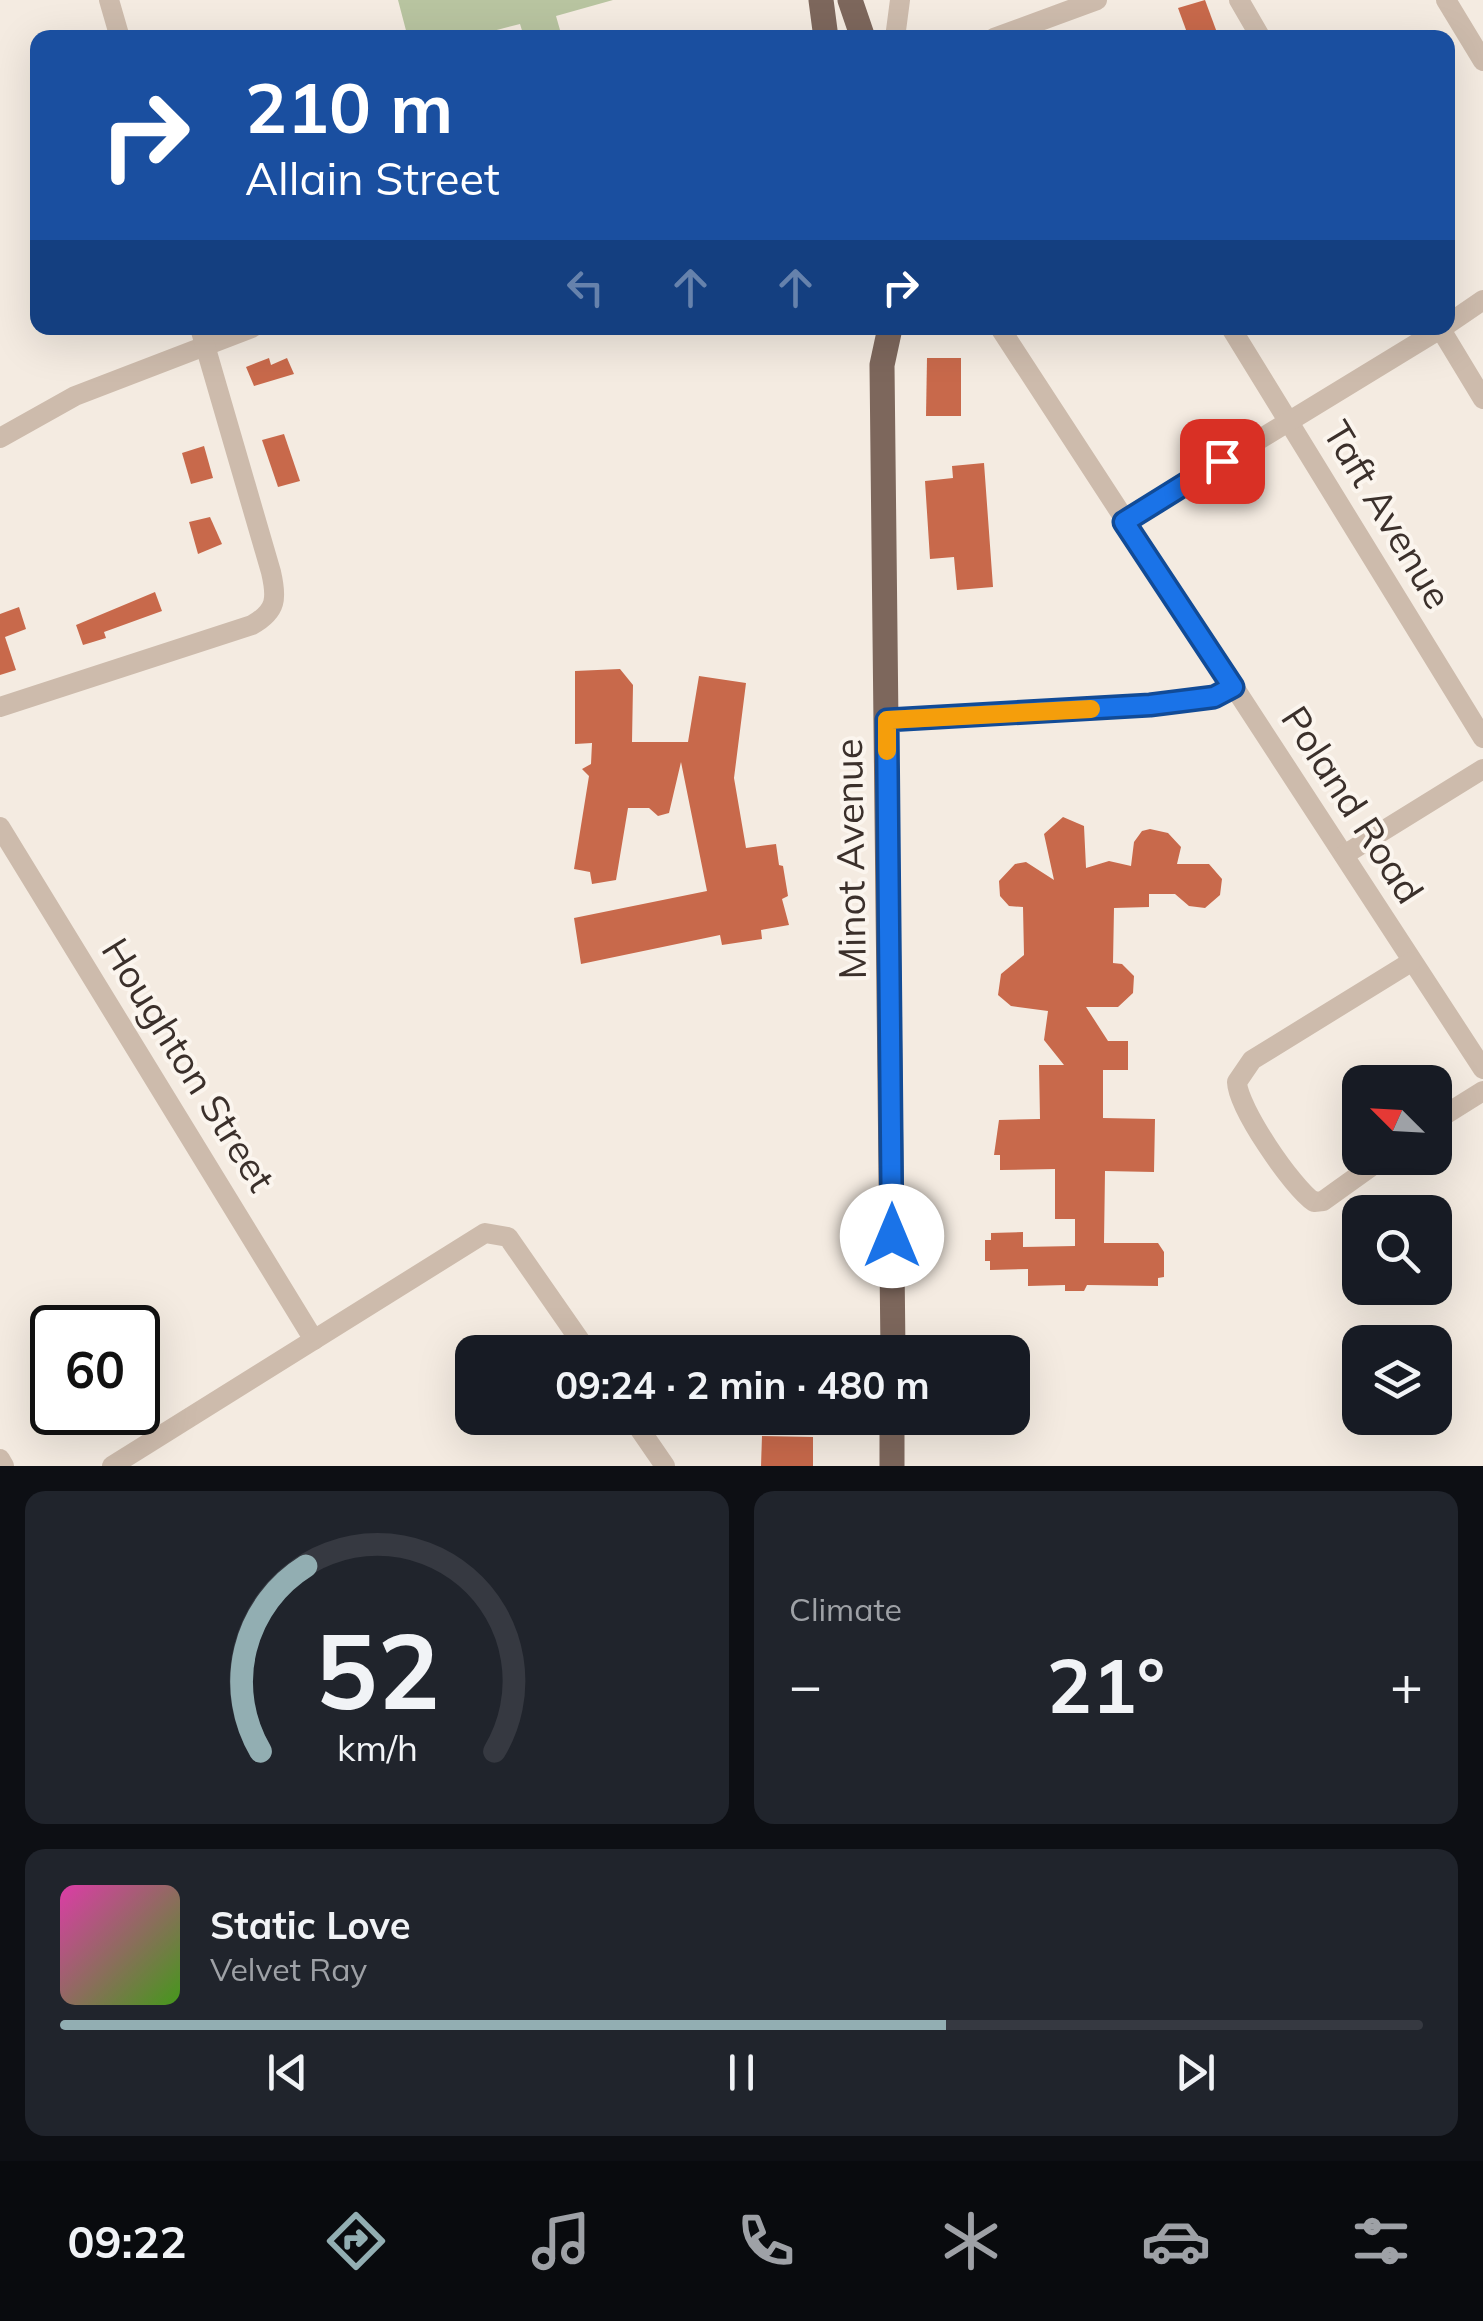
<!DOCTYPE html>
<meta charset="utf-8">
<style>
:root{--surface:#171b24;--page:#20242c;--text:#f1f3f6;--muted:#9ea1a6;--line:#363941;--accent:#92aeb2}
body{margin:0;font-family:Mulish,sans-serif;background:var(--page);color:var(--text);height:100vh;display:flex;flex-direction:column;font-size:38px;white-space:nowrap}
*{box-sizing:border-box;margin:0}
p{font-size:32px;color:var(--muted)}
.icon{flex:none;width:55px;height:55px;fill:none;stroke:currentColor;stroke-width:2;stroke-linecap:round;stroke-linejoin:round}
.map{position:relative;height:1466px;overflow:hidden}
.drawer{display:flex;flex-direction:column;gap:25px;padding:25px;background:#0d0f14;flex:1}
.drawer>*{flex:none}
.guide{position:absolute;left:30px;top:30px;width:1425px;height:305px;border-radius:20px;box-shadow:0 10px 40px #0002;background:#1a4fa0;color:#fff;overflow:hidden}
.needle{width:65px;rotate:294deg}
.fabs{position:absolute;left:1342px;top:1065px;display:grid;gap:20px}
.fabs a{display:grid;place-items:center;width:110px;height:110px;border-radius:20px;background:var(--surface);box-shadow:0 10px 40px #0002;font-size:50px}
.speed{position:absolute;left:30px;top:1305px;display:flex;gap:20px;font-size:50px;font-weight:700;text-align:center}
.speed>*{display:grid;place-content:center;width:130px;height:130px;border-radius:50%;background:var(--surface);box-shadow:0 10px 40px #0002;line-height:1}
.speed .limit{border:5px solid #111;border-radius:15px;background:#fff;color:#111}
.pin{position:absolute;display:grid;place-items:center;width:85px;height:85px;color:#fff;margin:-42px;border-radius:20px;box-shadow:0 5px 15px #0006}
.me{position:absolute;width:110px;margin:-55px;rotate:0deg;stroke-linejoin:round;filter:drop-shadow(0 0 8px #0008)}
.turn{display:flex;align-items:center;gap:35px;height:210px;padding:0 50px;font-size:45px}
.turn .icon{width:130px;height:130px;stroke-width:2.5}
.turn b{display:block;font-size:70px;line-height:85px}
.lanes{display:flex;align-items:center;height:95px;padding:0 50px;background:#0003;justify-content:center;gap:50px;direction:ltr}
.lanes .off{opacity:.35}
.big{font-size:75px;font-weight:700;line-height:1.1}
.drawer .widget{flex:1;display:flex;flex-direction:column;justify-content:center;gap:15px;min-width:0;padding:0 35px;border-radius:20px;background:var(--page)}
.drawer .dial{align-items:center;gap:0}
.dial svg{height:260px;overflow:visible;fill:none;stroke:var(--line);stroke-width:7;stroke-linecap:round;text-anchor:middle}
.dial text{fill:var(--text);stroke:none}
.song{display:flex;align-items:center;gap:30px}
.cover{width:120px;height:120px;border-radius:15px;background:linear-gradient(135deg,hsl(320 70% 55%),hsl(100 70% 35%))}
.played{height:10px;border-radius:5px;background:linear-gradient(90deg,var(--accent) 65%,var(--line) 65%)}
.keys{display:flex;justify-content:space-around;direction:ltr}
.heat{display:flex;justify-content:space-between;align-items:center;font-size:55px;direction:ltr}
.drawer .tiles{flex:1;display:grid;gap:25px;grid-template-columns:1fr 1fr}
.widget:last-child{grid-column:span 2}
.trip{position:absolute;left:455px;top:1335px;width:575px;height:100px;border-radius:20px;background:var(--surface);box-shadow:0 10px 40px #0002;font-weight:700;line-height:100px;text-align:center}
.dock{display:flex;height:160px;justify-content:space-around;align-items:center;background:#090b0e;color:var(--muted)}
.dock .icon{width:70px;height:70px}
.dock .selected{color:var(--accent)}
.dock b{font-size:45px;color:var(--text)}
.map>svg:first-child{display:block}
</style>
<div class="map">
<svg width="1483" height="1466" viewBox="0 0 1483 1466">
<rect width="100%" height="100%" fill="#f4ebe1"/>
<path fill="#b8c4a0" d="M 398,0 L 613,0 L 556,16 L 562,37 L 524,37 L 520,24 L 470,37 L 408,38 Z"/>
<g fill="#c8694b">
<path d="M 1205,0 L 1219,38 L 1189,38 L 1178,8 Z"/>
<path d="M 269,358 L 271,365 L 287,358 L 294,374 L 254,386 L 246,367 Z"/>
<path d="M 927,358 L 961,358 L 961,416 L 926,416 Z"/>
<path d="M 284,434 L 300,481 L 278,487 L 262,440 Z"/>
<path d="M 204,446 L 213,478 L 191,484 L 182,453 Z"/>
<path d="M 984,463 L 993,587 L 957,590 L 954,557 L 930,559 L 925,481 L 953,478 L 952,466 Z"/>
<path d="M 210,517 L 222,544 L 198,554 L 189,522 Z"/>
<path d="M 155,592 L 162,611 L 104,632 L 106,638 L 83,645 L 76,625 Z"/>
<path d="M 19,607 L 26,629 L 5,637 L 16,670 L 0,675 L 0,614 Z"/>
<path d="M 620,669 L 633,685 L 632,742 L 688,742 L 699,676 L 746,683 L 734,778 L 746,848 L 776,844 L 779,865 L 783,866 L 788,896 L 782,899 L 789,925 L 761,930 L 762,939 L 722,945 L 720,935 L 581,964 L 574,918 L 707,891 L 681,762 L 669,813 L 658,816 L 649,808 L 628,808 L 616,880 L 592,884 L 590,872 L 574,869 L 589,776 L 582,769 L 591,764 L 592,743 L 575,744 L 575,671 Z"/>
<path d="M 1063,817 L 1084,826 L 1086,868 L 1109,861 L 1131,866 L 1134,842 L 1142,831 L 1150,829 L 1168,833 L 1181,847 L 1177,864 L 1209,864 L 1222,879 L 1220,895 L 1205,908 L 1189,906 L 1175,894 L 1149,894 L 1149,907 L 1114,908 L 1113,963 L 1122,964 L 1134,976 L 1133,993 L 1118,1007 L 1086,1007 L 1108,1041 L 1128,1041 L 1128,1070 L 1103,1070 L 1103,1118 L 1155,1119 L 1154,1172 L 1105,1171 L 1104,1243 L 1158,1243 L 1164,1252 L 1164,1277 L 1158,1278 L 1158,1286 L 1087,1285 L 1084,1291 L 1065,1291 L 1065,1285 L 1028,1286 L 1028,1269 L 990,1270 L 990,1261 L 985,1261 L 985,1240 L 991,1240 L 991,1233 L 1023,1232 L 1023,1247 L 1075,1246 L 1075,1219 L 1055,1219 L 1055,1169 L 1000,1170 L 1000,1155 L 994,1155 L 999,1120 L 1040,1119 L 1039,1065 L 1064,1065 L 1044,1040 L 1048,1011 L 1011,1006 L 998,995 L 1001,974 L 1024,955 L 1023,907 L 1009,906 L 1000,896 L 999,881 L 1015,864 L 1026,862 L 1054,880 L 1044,834 Z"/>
<path d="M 762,1436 L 813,1437 L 813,1466 L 761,1466 Z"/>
</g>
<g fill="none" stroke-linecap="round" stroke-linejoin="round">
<g stroke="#cdbbac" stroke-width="20">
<path d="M 109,0 L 120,38"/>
<path d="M 1239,0 L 1261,38"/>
<path d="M 1446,0 L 1483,61"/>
<path d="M 895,38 L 900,0"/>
<path d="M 994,38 L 1097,0"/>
<path d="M 1448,324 L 1483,300"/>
<path d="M 1000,328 L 1483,1069"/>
<path d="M 1231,328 L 1483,738"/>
<path d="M 1440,328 L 1483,399"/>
<path d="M 0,438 L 75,396 L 252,328"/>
<path d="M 1124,522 L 1442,328"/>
<path d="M 0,707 L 252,625 C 277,611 277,598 271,572 L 200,328"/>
<path d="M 887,720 L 1150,705 L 1214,697 L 1233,687"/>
<path d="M 0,827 L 314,1340"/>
<path d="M 1344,855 L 1483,769"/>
<path d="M 1435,1121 L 1483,1091"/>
<path d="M 1383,1158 L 1323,1201 L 1314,1202 C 1292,1187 1238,1108 1237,1082 L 1252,1060 L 1411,962"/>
<path d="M 632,1418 L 665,1466"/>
<path d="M 0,1459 L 4,1466"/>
<path d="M 112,1466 L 485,1233 L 508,1237 L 588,1352"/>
</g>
<g stroke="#7d675c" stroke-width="25">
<path d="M 821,0 L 826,38"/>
<path d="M 850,0 L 863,38"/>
<path d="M 890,328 L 882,365 L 893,1352"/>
<path d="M 892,1466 L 892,1418"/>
</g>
</g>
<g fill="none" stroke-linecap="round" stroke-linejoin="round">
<g stroke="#114b97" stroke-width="25">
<path id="route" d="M 892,1236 L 887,720 L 1150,705 L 1214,697 L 1233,687 L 1124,522 L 1222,461"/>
</g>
<use href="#route" stroke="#1a73e8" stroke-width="18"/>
<path stroke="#f59e0b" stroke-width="18" d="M 887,751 L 887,720 L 1091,709"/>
</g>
<g text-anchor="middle" stroke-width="8" stroke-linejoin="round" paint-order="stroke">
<g font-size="38" fill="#3b302b" stroke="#fbf5ee">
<text transform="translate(1387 515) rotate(59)" y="13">Taft Avenue</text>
<text transform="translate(1352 805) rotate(57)" y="13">Poland Road</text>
<text transform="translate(851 859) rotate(-91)" y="13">Minot Avenue</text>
<text transform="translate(188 1065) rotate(58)" y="13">Houghton Street</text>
</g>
</g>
</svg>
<div class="fabs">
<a><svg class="needle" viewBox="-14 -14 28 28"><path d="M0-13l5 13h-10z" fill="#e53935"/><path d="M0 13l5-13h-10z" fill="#9ea1a6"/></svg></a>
<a><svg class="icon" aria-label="search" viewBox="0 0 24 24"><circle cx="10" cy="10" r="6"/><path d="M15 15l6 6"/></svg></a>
<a><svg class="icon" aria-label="layers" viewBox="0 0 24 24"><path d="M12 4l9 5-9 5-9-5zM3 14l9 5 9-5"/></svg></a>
</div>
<div class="speed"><div class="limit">60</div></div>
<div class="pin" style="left:1222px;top:461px;background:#d93025"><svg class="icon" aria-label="arrive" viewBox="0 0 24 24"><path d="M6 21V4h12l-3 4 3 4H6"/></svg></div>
<svg class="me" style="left:892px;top:1236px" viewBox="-20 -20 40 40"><circle r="19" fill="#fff"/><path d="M0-13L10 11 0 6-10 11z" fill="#1a73e8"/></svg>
<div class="trip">09:24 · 2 min · 480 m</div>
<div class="guide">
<div class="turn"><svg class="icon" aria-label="right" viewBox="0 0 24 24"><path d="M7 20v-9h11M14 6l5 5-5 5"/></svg><div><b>210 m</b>Allain Street</div></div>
<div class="lanes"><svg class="icon off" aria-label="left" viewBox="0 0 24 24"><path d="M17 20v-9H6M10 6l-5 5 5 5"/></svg><svg class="icon off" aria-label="ahead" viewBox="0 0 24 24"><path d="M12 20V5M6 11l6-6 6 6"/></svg><svg class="icon off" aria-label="ahead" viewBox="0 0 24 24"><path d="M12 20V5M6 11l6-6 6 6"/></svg><svg class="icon" aria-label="right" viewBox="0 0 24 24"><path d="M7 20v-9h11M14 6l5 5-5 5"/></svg></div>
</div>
</div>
<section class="drawer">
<div class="tiles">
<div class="widget dial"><svg viewBox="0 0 100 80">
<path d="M14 69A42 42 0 1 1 86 69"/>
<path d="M14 69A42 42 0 0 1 28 12" stroke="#92aeb2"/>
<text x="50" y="56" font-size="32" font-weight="700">52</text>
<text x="50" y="72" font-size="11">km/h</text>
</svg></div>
<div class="widget"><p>Climate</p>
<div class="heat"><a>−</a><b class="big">21°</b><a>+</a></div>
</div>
<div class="widget">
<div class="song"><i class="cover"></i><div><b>Static Love</b><p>Velvet Ray</p></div></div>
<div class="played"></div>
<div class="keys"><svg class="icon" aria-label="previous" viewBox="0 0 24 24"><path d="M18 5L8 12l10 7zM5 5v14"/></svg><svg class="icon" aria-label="pause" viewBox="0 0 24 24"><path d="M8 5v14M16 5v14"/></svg><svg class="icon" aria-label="next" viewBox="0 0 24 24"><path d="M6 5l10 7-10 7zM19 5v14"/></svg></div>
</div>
</div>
</section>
<nav class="dock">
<b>09:22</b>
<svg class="icon selected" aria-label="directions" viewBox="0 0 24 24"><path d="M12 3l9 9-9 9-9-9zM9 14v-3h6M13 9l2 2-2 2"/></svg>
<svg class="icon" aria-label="music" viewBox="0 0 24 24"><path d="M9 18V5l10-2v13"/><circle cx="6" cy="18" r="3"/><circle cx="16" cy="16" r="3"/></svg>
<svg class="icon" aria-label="phone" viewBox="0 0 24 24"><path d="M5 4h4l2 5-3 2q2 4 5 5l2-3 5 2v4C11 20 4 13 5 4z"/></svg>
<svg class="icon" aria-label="climate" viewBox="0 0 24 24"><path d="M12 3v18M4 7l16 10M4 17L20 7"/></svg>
<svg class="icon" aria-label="car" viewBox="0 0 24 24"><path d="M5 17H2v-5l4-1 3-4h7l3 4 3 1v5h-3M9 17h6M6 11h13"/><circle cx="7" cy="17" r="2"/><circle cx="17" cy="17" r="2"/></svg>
<svg class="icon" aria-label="filters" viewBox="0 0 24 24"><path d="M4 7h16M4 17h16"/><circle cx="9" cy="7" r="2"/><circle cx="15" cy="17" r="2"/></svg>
</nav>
